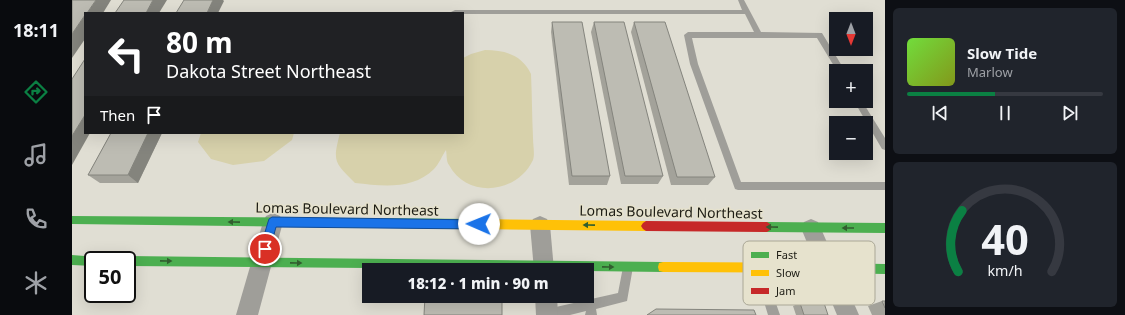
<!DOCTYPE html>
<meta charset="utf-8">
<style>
:root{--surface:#171b24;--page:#20242c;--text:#f1f3f6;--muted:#9ea1a6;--line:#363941;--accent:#0b8043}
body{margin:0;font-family:"Noto Sans",sans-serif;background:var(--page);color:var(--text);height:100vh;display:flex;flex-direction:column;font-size:15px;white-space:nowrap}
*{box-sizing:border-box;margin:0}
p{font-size:13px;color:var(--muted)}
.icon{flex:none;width:22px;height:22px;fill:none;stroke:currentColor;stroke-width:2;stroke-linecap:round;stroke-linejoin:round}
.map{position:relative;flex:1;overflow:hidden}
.side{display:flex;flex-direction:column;gap:8px;padding:8px;background:#0d0f14;width:240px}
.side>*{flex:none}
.banner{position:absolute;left:12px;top:12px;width:380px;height:122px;border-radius:0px;box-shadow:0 4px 16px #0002;background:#202124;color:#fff;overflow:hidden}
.needle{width:26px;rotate:180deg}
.buttons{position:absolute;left:757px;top:12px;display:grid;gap:8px}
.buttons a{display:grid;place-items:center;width:44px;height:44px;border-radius:0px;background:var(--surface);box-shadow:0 4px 16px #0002;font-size:20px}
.speed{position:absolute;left:12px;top:251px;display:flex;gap:8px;font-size:20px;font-weight:700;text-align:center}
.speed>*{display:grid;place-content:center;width:52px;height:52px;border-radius:50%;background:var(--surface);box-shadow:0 4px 16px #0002;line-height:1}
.speed .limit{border:2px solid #111;border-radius:6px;background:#fff;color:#111}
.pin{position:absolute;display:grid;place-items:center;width:34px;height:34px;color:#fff;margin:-17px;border:2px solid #fff;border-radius:50%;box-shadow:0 1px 4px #0007}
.me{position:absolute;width:44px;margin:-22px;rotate:271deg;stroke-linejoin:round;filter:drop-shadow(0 0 3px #0008)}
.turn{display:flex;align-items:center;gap:14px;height:84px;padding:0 16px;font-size:18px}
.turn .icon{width:52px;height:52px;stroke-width:2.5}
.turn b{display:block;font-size:28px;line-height:34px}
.then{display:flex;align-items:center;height:38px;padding:0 16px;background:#0003;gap:8px;font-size:15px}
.side .widget{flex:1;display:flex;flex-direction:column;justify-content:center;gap:6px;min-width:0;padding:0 14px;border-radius:6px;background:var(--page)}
.side .dial{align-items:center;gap:0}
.dial svg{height:104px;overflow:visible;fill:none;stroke:var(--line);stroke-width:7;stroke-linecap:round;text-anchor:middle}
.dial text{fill:var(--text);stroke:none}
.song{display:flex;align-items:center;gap:12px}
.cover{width:48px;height:48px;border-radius:6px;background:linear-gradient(135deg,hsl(100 70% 55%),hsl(70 70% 35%))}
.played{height:4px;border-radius:2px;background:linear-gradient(90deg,var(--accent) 45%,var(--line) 45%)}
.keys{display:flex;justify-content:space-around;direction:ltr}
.trip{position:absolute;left:290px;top:263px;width:232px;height:40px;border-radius:0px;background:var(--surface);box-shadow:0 4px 16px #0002;font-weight:800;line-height:40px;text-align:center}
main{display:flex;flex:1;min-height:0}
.menu{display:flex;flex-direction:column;width:72px;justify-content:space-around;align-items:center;background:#090b0e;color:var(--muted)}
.menu .icon{width:28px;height:28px}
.menu .active{color:var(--accent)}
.menu b{font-size:18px;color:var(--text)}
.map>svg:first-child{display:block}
</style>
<main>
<nav class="menu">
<b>18:11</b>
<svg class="icon active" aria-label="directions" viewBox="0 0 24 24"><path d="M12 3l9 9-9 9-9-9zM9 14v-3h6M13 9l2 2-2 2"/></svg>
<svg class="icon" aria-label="music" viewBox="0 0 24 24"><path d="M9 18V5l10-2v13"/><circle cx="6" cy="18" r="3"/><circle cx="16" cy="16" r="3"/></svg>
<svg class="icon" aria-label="phone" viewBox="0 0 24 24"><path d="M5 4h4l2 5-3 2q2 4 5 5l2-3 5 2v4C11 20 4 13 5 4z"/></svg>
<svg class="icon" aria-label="climate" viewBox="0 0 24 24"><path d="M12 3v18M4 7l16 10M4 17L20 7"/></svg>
</nav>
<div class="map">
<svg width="813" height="315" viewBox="0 0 813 315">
<rect width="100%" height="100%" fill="#e0ded3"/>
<g fill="#d7d1ab">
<path d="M 413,50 C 433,50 450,55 459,74 C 460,96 460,117 461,138 C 461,145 463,154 461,160 C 445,194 395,199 377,165 C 374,161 375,155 374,150 C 370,156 367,164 362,169 C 341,190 311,186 283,183 C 263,162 260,163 268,133 L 391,133 L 391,58 L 399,54 Z"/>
<path d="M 129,133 L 222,133 L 220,140 L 192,161 L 161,165 L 139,159 L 126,142 Z"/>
</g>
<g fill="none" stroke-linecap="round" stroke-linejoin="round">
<g fill="#9f9e99" fill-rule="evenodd">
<path d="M 666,0 L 672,0 L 689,32 L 750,33 L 773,71 L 765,71 L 745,38 L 620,38 L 626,64 L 669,182 L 813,182 L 813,190 L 666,190 L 663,189 L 618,64 L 612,35 L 616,32 L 682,32 L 673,14 L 391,14 L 391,13 L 379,12 L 383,10 L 670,10 Z"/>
<path d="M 782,101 L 790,101 L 813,138 L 813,150 L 810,149 Z"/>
<path d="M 556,262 L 560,263 L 561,267 L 555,301 L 524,309 L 525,315 L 513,315 L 514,311 L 498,315 L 469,315 L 471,311 L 475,309 L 546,293 L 551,267 L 552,263 Z"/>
<path d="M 687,264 L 691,265 L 692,269 L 708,315 L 696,315 L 682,269 L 683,265 Z"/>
</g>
<g fill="#9f9e99" fill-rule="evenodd">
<path d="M 201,213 L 208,216 L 211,222 L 186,315 L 164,315 L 191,222 L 194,216 Z"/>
<path d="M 468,216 L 475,219 L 478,225 L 482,270 L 462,270 L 458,225 L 461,219 Z"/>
<path d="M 739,219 L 746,222 L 787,315 L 765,315 L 729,228 L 732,222 Z"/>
<path d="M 463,296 L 485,296 L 486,315 L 464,315 Z"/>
</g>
<g fill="#4caf50" fill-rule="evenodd">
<path d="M 0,216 L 404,219 L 407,221 L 409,224 L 407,227 L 404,229 L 0,224 Z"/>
<path d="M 695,222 L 813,223 L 813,233 L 695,232 L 692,230 L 690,227 L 692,224 Z"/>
<path d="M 0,255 L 25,257 L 26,260 L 21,260 L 21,266 L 0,265 Z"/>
<path d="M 55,256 L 591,262 L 595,263 L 596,267 L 595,271 L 591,272 L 515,271 L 515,270 L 55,266 L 55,260 L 50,260 L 51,257 Z"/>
<path d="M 756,263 L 813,264 L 813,274 L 756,273 L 752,272 L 751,268 L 752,264 Z"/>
</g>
<g fill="#ffc107" fill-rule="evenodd">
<path d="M 404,219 L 574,221 L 577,223 L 579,226 L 577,229 L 574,231 L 404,229 L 401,227 L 399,224 L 401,221 Z"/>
<path d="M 591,262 L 756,263 L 760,264 L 761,268 L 760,272 L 756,273 L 591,272 L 587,271 L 586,267 L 587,263 Z"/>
</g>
<path fill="#c62828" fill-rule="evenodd" d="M 574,221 L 695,222 L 698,224 L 700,227 L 698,230 L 695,232 L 574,231 L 571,229 L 569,226 L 571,223 Z"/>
</g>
<g fill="#a3a29a">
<path d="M 480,22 L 538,176 L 535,185 L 497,185 L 479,32 Z"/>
<path d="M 522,22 L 591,176 L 586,184 L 549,184 L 519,32 Z"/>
<path d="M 562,22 L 643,177 L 636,185 L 599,185 L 559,32 Z"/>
<path d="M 39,133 L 90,133 L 66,183 L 28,183 L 16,175 Z"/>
<path d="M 810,301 L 813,301 L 813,315 L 800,315 L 796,306 Z"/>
<path d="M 728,303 L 756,315 L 724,315 L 721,306 Z"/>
</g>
<g fill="#84847d">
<path d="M 24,0 L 39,0 L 31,13 L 15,13 Z"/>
<path d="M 81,0 L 95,0 L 87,13 L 74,13 Z"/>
<path d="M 141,0 L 151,0 L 152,1 L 146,13 L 135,13 Z"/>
<path d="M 13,15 L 13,39 L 0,58 L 0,34 Z"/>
<path d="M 13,115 L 13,133 L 18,133 L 0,165 L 0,136 Z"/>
<path d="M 76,133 L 90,133 L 66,183 L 56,175 Z"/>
</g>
<g fill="#bdbcb3" stroke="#84847d">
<path d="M 0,0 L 24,0 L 15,13 L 13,13 L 13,15 L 0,34 Z"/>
<path d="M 52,0 L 81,0 L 74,13 L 43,13 Z"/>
<path d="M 112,0 L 141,0 L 135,13 L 104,13 Z"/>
<path d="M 480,22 L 510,22 L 538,176 L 500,176 Z"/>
<path d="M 522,22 L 552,22 L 591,176 L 553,176 Z"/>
<path d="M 562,22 L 593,22 L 643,177 L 605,177 Z"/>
<path d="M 13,59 L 13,115 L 0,136 L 0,79 Z"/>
<path d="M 39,133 L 76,133 L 56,175 L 16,175 Z"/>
<path d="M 353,296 L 430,296 L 430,315 L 352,315 Z"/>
<path d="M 810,301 L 813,301 L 813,308 Z"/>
<path d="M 728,303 L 752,303 L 756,315 L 732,315 Z"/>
<path d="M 584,309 L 682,310 L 684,315 L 575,315 Z"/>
</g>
<defs><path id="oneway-solid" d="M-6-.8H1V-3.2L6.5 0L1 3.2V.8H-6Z"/></defs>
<g fill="#325e2f">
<use href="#oneway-solid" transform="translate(162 222) rotate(-179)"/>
<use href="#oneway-solid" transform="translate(517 225) rotate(-179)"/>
<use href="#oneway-solid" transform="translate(700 227) rotate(-179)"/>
<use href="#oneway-solid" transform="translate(776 228) rotate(-180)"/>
<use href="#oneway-solid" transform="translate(94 261) rotate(1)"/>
<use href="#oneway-solid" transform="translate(224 263) rotate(1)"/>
<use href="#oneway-solid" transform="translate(536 267) rotate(1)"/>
</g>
<path fill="#1a73e8" stroke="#114b97" d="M 200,217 L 407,220 L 411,221 L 412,224 L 411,227 L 407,229 L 204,227 L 198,249 L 197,252 L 193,254 L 189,252 L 188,249 L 196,222 L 197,219 Z"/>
<g text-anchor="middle" stroke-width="3" stroke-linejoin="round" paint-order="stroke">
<g font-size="14" fill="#1d1c14" stroke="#e6e2cd">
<text transform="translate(275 209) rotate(1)" y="5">Lomas Boulevard Northeast</text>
<text transform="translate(599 212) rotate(1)" y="5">Lomas Boulevard Northeast</text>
</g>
</g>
<rect x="671" y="241" width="132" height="64" rx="6" fill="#e6e2cd" stroke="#aaa796" stroke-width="1"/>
<rect x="679" y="252" width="18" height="6" fill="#4caf50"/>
<rect x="679" y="270" width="18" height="6" fill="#ffc107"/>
<rect x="679" y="288" width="18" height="6" fill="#c62828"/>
<g font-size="11" fill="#1d1c14">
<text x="704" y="259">Fast</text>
<text x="704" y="277">Slow</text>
<text x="704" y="295">Jam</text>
</g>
</svg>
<div class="buttons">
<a><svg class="needle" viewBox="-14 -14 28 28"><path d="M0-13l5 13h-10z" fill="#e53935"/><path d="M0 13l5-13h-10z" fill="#9ea1a6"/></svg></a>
<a>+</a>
<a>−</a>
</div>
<div class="speed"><div class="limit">50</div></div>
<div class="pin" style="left:193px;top:249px;background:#d93025"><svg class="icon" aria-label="arrive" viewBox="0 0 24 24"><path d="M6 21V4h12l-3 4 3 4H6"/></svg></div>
<svg class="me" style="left:407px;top:224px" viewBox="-20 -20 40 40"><circle r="19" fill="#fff"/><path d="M0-13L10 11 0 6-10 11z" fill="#1a73e8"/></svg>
<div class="trip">18:12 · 1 min · 90 m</div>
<div class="banner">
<div class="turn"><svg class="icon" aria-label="left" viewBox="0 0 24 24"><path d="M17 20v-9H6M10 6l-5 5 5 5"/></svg><div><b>80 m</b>Dakota Street Northeast</div></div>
<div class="then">Then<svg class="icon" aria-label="arrive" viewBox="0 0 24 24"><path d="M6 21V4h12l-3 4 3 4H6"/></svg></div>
</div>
</div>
<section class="side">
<div class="widget">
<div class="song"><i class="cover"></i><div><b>Slow Tide</b><p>Marlow</p></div></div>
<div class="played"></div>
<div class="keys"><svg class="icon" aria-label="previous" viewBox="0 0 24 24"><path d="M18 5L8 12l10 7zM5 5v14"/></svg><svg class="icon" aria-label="pause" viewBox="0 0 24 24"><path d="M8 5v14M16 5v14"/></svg><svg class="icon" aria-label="next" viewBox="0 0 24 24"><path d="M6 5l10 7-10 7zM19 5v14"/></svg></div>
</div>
<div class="widget dial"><svg viewBox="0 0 100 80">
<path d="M14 69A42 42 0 1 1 86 69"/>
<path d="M14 69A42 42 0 0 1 17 22" stroke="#0b8043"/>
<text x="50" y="56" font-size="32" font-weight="700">40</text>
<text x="50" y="72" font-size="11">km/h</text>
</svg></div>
</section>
</main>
